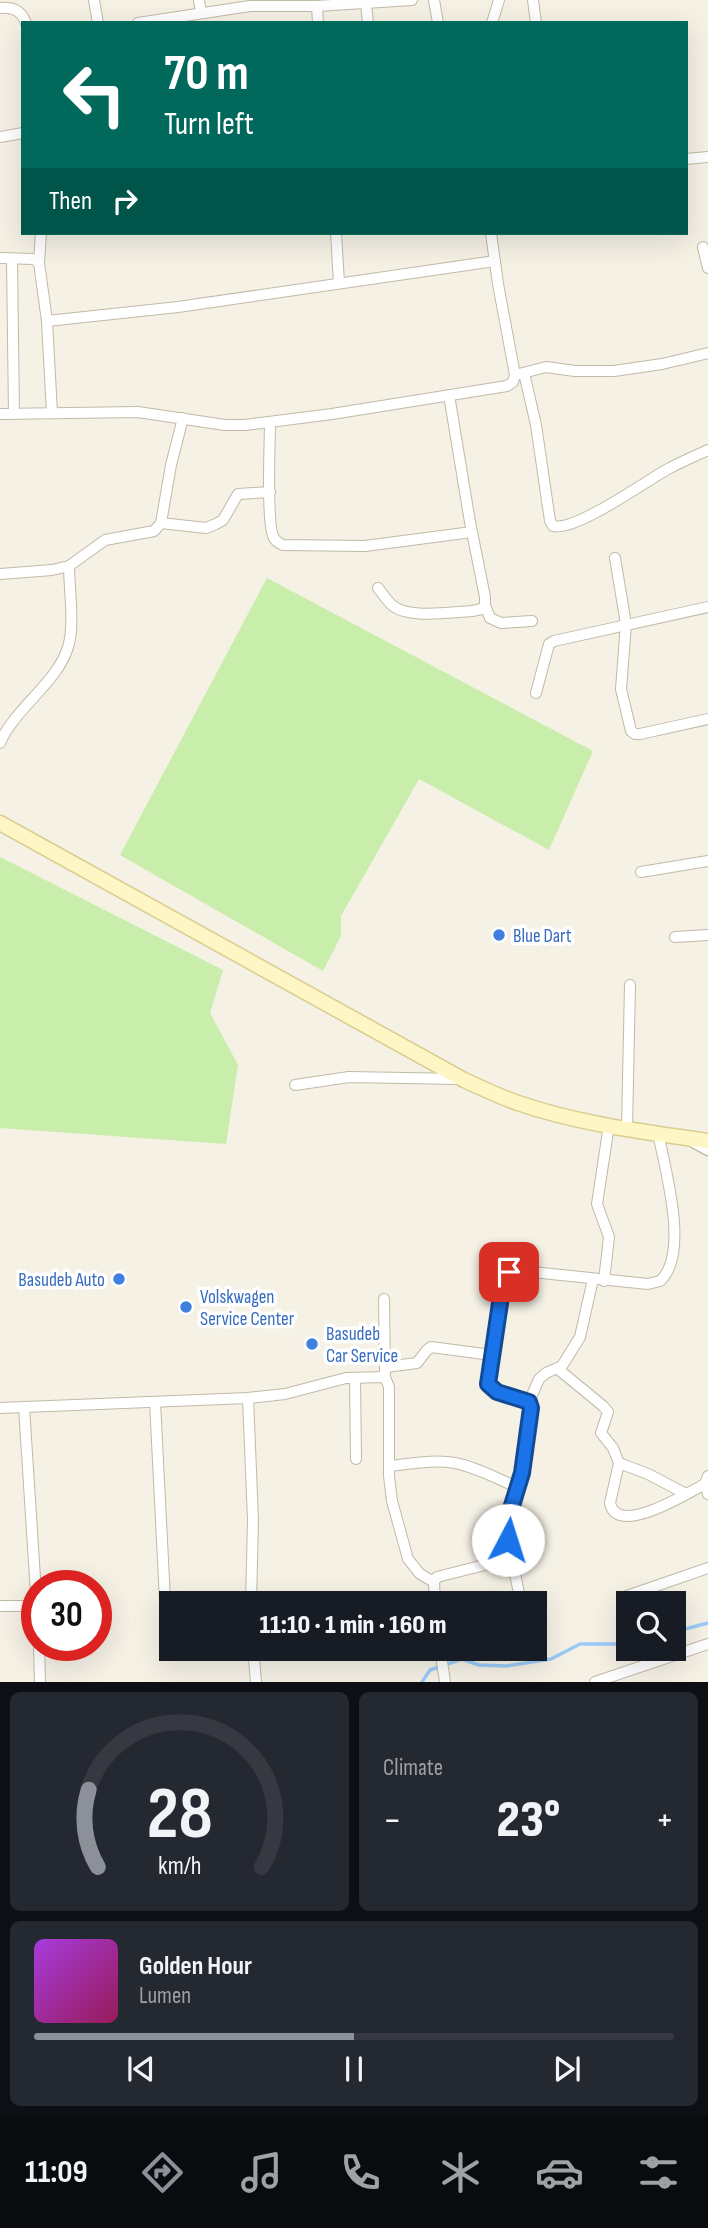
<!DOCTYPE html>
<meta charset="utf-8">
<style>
:root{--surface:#171b24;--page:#242831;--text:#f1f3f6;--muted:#9ea1a6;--line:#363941;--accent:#8c9099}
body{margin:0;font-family:"Sofia Sans Condensed",sans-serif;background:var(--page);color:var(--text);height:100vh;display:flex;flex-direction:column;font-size:26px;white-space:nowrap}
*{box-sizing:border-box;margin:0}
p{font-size:23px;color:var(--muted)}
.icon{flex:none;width:38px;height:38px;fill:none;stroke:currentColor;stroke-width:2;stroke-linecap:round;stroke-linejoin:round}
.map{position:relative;height:1682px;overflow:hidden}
.details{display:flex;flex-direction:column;gap:10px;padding:10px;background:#0d0f14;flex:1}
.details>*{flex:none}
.hud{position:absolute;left:21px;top:21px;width:667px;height:214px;border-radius:0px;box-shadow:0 7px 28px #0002;background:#00695c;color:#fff;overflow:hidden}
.fabs{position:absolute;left:616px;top:1591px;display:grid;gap:14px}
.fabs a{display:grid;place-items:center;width:70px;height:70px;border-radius:0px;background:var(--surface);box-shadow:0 7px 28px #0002;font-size:35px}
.speed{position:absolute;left:21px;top:1570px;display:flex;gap:14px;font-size:35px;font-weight:700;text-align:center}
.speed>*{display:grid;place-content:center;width:91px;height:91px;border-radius:50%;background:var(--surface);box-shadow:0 7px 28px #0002;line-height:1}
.speed .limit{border:10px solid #d22;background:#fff;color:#111}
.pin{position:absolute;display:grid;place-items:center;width:60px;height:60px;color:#fff;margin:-30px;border-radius:14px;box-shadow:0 4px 10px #0006}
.me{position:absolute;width:77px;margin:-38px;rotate:5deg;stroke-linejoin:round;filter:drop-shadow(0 0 5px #0008)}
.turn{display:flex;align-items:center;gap:24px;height:147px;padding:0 28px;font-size:32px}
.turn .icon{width:91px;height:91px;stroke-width:2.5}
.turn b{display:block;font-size:49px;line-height:60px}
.then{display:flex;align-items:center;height:66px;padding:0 28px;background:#0003;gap:14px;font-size:26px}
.big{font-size:52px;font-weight:800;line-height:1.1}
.details .widget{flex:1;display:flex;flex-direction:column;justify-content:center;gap:10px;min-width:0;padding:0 24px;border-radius:10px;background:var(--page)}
.details .dial{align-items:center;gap:0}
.dial svg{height:182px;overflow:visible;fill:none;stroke:var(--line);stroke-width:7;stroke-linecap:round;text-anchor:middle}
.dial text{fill:var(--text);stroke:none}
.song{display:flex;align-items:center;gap:21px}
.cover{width:84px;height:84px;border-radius:10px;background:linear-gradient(135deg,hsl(280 70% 55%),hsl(330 70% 35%))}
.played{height:7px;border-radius:4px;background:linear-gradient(90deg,var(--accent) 50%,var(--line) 50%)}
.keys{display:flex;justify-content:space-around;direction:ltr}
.heat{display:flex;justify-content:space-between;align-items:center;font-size:38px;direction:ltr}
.details .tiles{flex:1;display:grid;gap:10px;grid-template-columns:1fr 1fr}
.widget:last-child{grid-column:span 2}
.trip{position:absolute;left:159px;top:1591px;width:388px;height:70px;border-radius:0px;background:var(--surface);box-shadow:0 7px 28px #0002;font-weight:800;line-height:70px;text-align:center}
.tabs{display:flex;height:112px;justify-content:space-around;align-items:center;background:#090b0e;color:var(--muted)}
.tabs .icon{width:49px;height:49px}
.tabs .on{color:var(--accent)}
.tabs b{font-size:32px;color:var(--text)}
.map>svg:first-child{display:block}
</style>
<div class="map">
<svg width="708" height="1682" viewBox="0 0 708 1682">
<rect width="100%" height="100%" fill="#f5f1e5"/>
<g fill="#c9edaa">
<path d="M 267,578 L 593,751 L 549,850 L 419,779 L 341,916 L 341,936 L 323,971 L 120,855 Z"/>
<path d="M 0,857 L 223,970 L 210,1013 L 238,1065 L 226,1144 L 0,1128 Z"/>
</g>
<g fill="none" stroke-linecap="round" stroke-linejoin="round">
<g stroke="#9bcaf8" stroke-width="3.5">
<path d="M 674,1632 L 708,1623"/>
<path d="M 422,1682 L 430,1670 L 462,1659 L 479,1665 L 507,1666 L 551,1659 L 580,1644 L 628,1644"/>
</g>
<g stroke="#c1baa7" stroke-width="12">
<g id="minor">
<path d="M 94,0 L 98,23"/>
<path d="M 199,0 L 201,13"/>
<path d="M 434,0 L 438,23"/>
<path d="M 533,0 L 536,23"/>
<path d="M 366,4 L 368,23"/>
<path d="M 317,6 L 318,23"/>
<path d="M 0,8 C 13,7 21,10 26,23"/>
<path d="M 138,23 L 250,6 L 317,6 L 412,0"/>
<path d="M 492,23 L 499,0"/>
<path d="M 0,137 L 23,133"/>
<path d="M 686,159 L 708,157"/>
<path d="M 336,233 L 339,283"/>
<path d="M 703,247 L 708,268"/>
<path d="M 0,258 L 34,259 L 39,263 L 47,321 L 52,413"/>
<path d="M 12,260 L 14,414"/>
<path d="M 39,263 L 41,233"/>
<path d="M 47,321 L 178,307 L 495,261"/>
<path d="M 524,373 L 536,425 L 550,521 L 553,526 C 575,532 646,481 668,469 C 681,462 695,456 708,450"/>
<path d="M 519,374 L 546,367 L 575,371 L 614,371 L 662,364 L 708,353"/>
<path d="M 0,414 L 138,412 L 225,425 L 245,425 L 332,414 L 507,386 L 513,382 L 515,375 L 498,284 L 491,233"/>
<path d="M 270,422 C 270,442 266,525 274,538 C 276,542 279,543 283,545 L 365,546 L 472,532"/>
<path d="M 161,523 L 206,528 L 216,524 L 223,520 L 238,494 L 270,492"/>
<path d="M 615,558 L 626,624 L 621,689 L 631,731 L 635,734 L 640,734 L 708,719"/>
<path d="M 0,574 L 52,570 L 69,566 L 105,540 L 154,531 L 161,523 L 171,465 L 183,418"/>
<path d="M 378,588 C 383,594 387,601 393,606 C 410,619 451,612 472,611 L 482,609 L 485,605 L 485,597 L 470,522 L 449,395"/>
<path d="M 485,605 L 490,618 L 501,623 L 532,621"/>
<path d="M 536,693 L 549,644 L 554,641 L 708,607"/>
<path d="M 0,743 C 14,709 58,682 68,647 C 75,625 69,589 69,566"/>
<path d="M 641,872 L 708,861"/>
<path d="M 675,937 L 708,935"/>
<path d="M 295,1085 L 349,1077 L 460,1079"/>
<path d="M 627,1128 L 630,985"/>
<path d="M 604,1281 L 609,1237 L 597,1204 L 609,1125"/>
<path d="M 384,1299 L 385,1373"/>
<path d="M 386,1367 L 417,1363 L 427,1350 L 431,1347 L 492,1355"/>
<path d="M 558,1369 L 603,1406 L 608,1412 L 601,1433 L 613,1448 L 619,1463 L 610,1503 C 617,1538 689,1492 705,1484"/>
<path d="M 355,1378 L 356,1459"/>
<path d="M 248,1398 L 253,1520 L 251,1603"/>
<path d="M 155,1402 L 166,1620"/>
<path d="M 529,1402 L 539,1379 L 546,1373 L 562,1366 L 580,1337 L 593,1279"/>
<path d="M 24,1407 L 37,1609"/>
<path d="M 0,1408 L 248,1398 L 285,1394 L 346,1378 L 385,1377 L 389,1387 L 389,1476 L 392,1501 L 408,1559 L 420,1574 L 434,1582"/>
<path d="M 619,1463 L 648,1474 L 686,1494"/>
<path d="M 389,1466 C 411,1464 434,1459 455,1463 C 477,1467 497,1479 517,1487"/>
<path d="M 708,1476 L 705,1484 L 708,1494"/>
<path d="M 627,1596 L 708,1568"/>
<path d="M 435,1603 L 434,1582 L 437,1577 L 512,1558"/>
<path d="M 521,1603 L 508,1540 L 508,1525 L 510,1512 L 522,1473 L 531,1408 L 529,1402 L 497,1392 L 488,1384 L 505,1276 L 513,1270 L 648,1284 L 660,1281 C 690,1254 665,1169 658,1133"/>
<path d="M 0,1606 L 36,1606"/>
<path d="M 39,1645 L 40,1682"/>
<path d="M 253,1648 L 256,1682"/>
<path d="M 440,1648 L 445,1682"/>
<path d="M 595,1682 L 708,1644"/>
</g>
</g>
<g stroke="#c1baa7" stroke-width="15">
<path id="tertiary" d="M 690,1139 L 708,1149"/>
</g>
<g stroke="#d9cd90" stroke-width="17">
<path id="secondary" d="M 0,823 L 464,1080 C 482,1088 500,1097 518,1103 C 579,1124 645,1132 708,1141"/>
</g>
<use href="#minor" stroke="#fff" stroke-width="10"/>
<use href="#tertiary" stroke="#fff" stroke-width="12"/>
<use href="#secondary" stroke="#fff6c5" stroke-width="14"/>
</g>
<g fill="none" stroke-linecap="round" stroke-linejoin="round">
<g stroke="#114b97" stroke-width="18">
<path id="route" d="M 508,1540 L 510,1512 L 522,1473 L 531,1408 L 529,1402 L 497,1392 L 488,1384 L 503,1283 L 505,1276 L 509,1272"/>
</g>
<use href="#route" stroke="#1a73e8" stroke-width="12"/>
</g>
<g fill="#3f7fe0" stroke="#fff" stroke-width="2.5">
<circle cx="499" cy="935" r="7"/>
<circle cx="119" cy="1279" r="7"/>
<circle cx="186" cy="1307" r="7"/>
<circle cx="312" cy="1344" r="7"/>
</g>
<g text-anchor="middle" stroke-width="7" stroke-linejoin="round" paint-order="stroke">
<g font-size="19" fill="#366cbe" stroke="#fff" text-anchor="start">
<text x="513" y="942">Blue Dart</text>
<text x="105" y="1286" text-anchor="end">Basudeb Auto</text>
<text x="200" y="1303">Volskwagen<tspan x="200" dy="22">Service Center</tspan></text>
<text x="326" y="1340">Basudeb<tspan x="326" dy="22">Car Service</tspan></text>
</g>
</g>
</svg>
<div class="fabs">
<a><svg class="icon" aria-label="search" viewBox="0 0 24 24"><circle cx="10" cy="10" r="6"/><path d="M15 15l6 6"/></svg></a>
</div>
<div class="speed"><div class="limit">30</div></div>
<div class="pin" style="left:509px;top:1272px;background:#d93025"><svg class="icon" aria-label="arrive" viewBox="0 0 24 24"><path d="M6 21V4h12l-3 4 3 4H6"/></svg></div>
<svg class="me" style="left:508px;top:1540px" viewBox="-20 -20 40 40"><circle r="19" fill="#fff"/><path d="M0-13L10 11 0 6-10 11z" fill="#1a73e8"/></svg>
<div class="trip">11:10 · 1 min · 160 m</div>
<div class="hud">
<div class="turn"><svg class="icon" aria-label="left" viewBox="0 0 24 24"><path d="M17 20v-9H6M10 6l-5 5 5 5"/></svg><div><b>70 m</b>Turn left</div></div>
<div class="then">Then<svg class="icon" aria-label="right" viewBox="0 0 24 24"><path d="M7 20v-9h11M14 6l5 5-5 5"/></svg></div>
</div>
</div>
<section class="details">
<div class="tiles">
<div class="widget dial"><svg viewBox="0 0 100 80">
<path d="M14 69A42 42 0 1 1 86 69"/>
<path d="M14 69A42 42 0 0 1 10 35" stroke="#8c9099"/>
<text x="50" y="56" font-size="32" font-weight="700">28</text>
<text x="50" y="72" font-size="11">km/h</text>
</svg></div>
<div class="widget"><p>Climate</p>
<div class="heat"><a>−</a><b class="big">23°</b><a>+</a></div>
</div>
<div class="widget">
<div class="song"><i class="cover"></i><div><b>Golden Hour</b><p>Lumen</p></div></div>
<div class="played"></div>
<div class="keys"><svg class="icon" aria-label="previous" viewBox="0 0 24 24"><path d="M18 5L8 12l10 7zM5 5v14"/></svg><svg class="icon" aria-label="pause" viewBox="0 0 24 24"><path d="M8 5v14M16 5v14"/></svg><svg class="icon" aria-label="next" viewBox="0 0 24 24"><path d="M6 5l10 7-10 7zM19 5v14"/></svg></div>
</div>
</div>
</section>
<nav class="tabs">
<b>11:09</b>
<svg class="icon on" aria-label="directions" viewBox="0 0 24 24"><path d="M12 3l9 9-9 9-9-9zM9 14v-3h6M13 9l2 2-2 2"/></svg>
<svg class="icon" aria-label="music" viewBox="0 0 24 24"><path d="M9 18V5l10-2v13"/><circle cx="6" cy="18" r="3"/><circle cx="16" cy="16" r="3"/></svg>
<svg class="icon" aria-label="phone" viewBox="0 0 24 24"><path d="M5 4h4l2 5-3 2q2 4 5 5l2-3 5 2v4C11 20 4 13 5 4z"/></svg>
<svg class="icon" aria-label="climate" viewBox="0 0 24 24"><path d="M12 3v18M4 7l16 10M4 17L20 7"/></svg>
<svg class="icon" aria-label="car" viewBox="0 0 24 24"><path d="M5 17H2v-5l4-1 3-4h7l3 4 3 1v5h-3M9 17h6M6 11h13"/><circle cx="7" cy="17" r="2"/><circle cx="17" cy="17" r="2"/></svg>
<svg class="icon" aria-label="filters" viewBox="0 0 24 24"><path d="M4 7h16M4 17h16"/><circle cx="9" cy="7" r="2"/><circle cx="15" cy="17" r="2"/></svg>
</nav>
